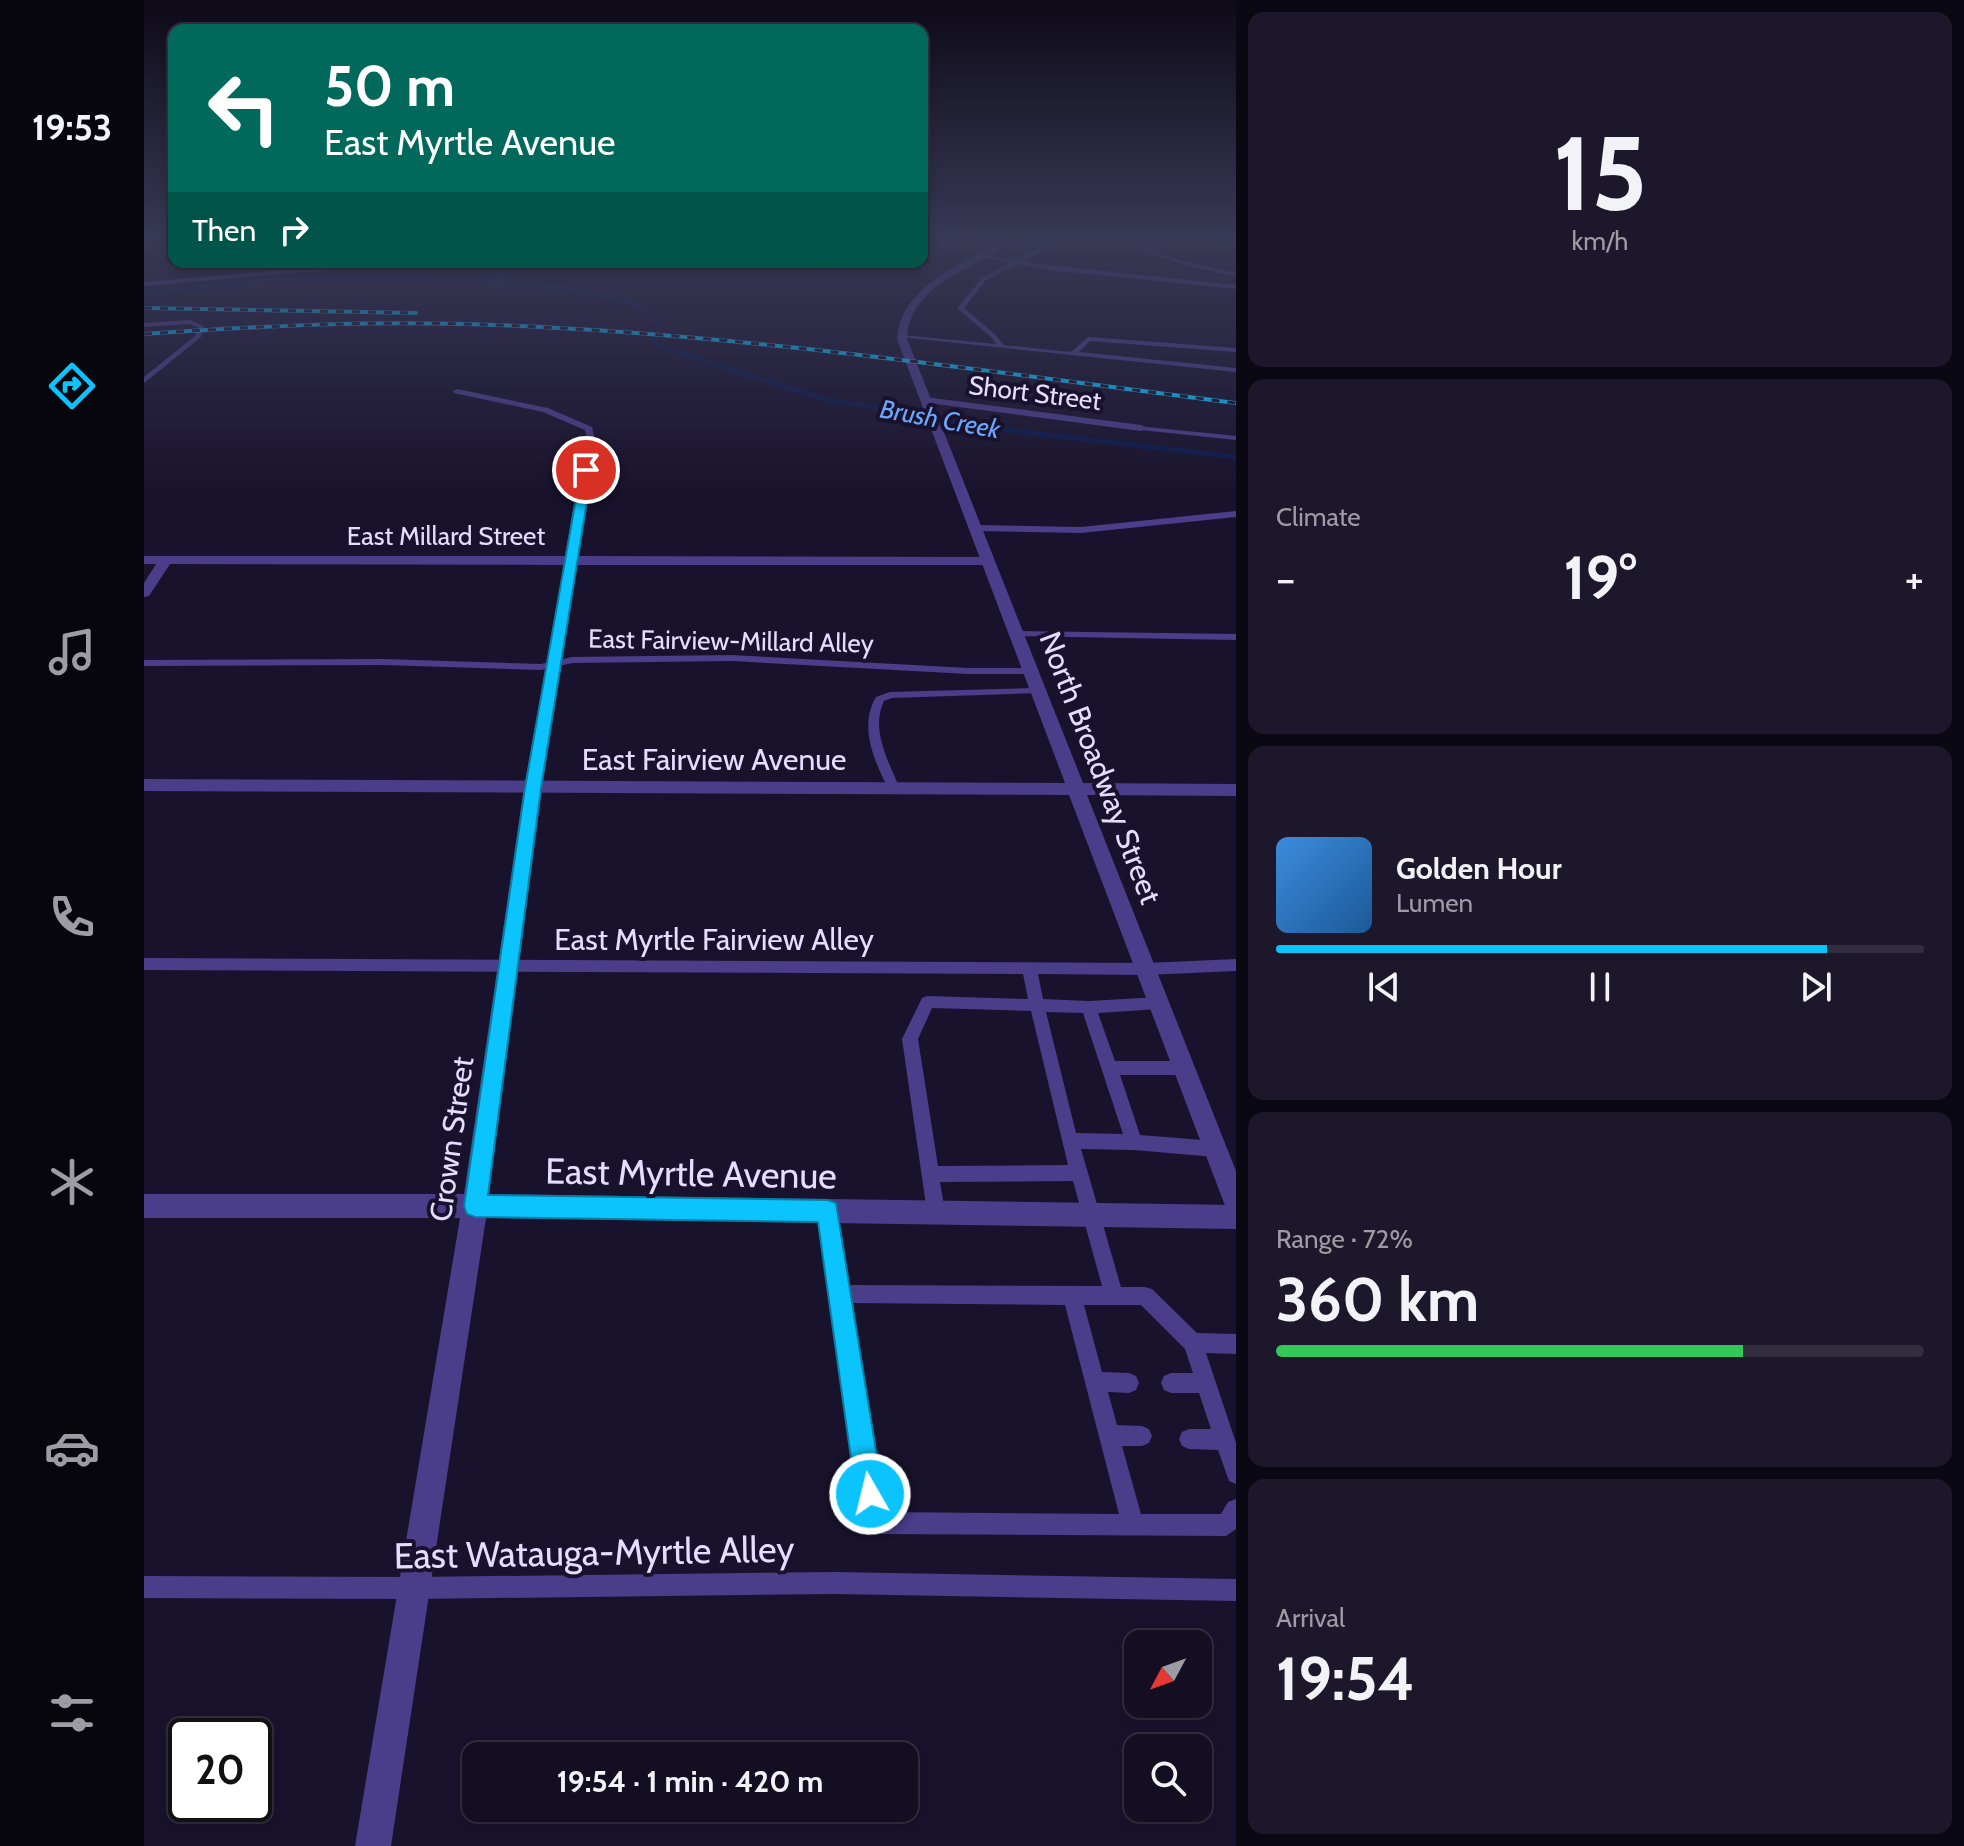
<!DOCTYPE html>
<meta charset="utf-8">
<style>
:root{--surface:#130e21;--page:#1c172a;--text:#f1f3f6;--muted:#9d9ca5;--line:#322e3f;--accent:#0bc4fd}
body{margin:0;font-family:Cabin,sans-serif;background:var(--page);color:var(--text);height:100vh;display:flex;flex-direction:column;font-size:30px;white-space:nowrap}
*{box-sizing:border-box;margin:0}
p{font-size:26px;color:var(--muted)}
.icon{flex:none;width:44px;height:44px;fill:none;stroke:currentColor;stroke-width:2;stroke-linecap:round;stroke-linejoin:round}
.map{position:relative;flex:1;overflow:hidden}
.side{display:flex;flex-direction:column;gap:12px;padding:12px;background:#0a0812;width:728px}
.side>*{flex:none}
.guide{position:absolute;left:24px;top:24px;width:760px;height:244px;border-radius:16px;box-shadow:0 4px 12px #0003,0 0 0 2px var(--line);background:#00695c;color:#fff;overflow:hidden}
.needle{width:52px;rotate:229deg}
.tools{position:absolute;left:980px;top:1630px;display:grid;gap:16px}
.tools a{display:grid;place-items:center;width:88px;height:88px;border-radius:16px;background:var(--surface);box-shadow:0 4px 12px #0003,0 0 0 2px var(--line);font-size:40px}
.speed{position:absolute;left:24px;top:1718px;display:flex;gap:16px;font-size:40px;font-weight:700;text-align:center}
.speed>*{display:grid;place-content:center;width:104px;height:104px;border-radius:50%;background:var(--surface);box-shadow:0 4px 12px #0003,0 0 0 2px var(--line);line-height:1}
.speed .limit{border:4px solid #111;border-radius:12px;background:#fff;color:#111}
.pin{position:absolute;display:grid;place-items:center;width:68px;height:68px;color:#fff;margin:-34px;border:4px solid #fff;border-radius:50%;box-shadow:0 2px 8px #0007}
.me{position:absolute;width:88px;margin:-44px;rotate:352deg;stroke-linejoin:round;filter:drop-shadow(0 0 6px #0008)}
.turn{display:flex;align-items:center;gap:28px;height:168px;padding:0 24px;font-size:36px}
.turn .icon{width:104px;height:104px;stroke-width:2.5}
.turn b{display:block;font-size:56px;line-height:68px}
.then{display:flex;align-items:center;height:76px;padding:0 24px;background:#0003;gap:16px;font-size:30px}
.big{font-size:60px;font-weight:700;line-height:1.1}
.side .widget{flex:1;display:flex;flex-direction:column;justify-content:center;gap:12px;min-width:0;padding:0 28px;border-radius:16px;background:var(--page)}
.side .dial{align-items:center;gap:0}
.dial b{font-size:104px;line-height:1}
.song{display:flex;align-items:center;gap:24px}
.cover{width:96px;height:96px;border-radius:12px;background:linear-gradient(135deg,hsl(210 70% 55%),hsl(210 70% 35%))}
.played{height:8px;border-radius:4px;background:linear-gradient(90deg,var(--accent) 85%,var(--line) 85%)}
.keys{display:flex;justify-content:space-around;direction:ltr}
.heat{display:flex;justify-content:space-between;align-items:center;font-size:44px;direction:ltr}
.charge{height:12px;border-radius:6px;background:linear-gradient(90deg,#34c759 72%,var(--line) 0)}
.trip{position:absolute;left:318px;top:1742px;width:456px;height:80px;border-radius:16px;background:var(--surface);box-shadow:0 4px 12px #0003,0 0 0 2px var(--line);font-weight:700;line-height:80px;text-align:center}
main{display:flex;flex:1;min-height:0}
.menu{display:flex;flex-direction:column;width:144px;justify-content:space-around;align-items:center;background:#08060d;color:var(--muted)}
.menu .icon{width:56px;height:56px}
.menu .current{color:var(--accent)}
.menu b{font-size:36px;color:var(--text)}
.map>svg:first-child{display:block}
</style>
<main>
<nav class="menu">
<b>19:53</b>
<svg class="icon current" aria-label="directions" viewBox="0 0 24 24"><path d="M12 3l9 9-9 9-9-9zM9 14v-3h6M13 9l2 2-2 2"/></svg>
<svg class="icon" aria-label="music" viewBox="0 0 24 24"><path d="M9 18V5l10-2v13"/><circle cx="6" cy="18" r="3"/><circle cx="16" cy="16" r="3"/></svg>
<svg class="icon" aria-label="phone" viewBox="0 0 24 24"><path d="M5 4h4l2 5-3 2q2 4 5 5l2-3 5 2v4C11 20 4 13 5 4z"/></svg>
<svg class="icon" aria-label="climate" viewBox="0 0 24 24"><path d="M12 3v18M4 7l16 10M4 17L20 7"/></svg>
<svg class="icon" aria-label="car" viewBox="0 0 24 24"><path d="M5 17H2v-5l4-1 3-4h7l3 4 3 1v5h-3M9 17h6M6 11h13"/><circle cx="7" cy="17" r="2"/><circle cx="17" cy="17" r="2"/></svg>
<svg class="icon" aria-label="filters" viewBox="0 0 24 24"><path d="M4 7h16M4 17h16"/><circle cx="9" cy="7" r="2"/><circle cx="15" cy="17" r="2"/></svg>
</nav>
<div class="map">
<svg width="1092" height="1846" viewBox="0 0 1092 1846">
<rect width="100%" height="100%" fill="#19122c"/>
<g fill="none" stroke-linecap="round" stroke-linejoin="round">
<g stroke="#0c1a4a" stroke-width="4">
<path d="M 778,260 L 840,236"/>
<path d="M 567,262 L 690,269 L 771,262"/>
<path d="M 334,280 L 404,262"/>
<path d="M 0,293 C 49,288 98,282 146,279 C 215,275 452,276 504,312 C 508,315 513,322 516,326"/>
<path d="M 509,339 L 519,347 L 579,367"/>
</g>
<path stroke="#0c1a4a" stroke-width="5" d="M 573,365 L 680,399 L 871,431 L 1092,457"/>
<g stroke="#32b3bd" stroke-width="2" stroke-dasharray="2 3" stroke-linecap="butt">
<path d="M 1052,236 L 1092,248"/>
<path d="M 1080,236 L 1092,239"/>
</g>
<g fill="#4a3d8a" fill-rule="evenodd">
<path d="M 825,236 L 835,236 L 778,255 L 778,251 Z"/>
<path d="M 918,236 L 926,236 L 878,262 L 1092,285 L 1092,289 L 906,270 L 873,264 L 842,280 L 820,308 L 853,336 L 859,345 L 927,352 L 944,337 L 1092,348 L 1092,352 L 946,341 L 935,352 L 1092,368 L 1092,372 L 755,337 L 758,335 L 852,344 L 848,338 L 813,308 L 838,278 L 866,263 L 838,257 L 841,255 L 871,260 L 895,248 L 866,244 L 864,241 L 900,245 Z"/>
<path d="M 958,236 L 967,236 L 1042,262 L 1092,273 L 1092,277 L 1038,264 Z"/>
<path d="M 304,262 L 348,262 L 160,272 L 0,286 L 0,282 L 160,268 Z"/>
<path d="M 46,320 L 60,326 L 57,337 L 0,383 L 0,377 L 52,335 L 53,327 L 45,324 L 0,327 L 0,323 Z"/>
<path d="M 313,389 L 404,408 L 448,427 L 451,441 L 444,443 L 441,430 L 399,412 L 310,393 L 309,391 Z"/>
<path d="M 994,426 L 1092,436 L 1092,440 L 997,430 L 994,430 Z"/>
<path d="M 1092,511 L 1092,517 L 937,533 L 831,531 L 826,528 L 831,525 L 937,527 Z"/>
<path d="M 872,631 L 1092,634 L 1092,640 L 868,636 L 867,634 Z"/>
<path d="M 588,655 L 824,668 L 886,668 L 891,671 L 886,674 L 824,674 L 588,661 L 428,663 L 397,670 L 239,665 L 0,666 L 0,660 L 239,659 L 397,664 L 428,657 Z"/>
<path d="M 894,688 L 900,691 L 898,693 L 748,698 L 740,701 C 726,730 745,762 756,789 L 754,792 L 746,792 C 731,763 714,727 732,697 L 746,692 Z"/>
<path d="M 0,958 L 1002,963 L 1092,959 L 1092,971 L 1002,975 L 894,974 L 899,999 L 945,1001 L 1015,997 L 1020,999 L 1022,1003 L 1020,1007 L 1015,1009 L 954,1013 L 971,1061 L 1040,1061 L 1046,1063 L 1048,1068 L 1046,1073 L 1040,1075 L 976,1075 L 996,1135 L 1071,1141 L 1077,1144 L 1079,1149 L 1077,1154 L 1071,1157 L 990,1150 L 937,1149 L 977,1287 L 1001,1287 L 1008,1289 L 1053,1333 L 1092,1334 L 1092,1354 L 1062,1353 L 1092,1443 L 1092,1484 L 1085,1481 L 1074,1450 L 1045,1449 L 1038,1446 L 1035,1439 L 1038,1432 L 1045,1429 L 1067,1429 L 1055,1393 L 1027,1393 L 1020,1390 L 1017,1383 L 1020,1376 L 1027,1373 L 1049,1373 L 1041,1349 L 997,1305 L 940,1305 L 958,1372 L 985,1373 L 992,1376 L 995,1383 L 992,1390 L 985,1393 L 964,1392 L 973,1425 L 998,1426 L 1005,1429 L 1008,1436 L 1005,1443 L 998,1446 L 978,1446 L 997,1514 L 1077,1514 L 1084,1502 L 1092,1499 L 1092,1529 L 1082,1536 L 730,1534 L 722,1531 L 719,1523 L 675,1211 L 678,1205 L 684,1203 L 690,1205 L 693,1211 L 704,1285 L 958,1286 L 929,1181 L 796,1182 L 801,1212 L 798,1218 L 792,1220 L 786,1218 L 783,1212 L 758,1039 L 778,998 L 783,996 L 884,999 L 879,974 L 0,970 ZM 788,1008 L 887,1011 L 924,1165 L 794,1166 L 774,1039 ZM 902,1012 L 939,1013 L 979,1134 L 932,1133 ZM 707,1303 L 921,1305 L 975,1514 L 739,1512 Z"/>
<path d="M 691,1572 L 1092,1579 L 1092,1601 L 691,1594 L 271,1599 L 0,1598 L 0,1576 L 271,1577 Z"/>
</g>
<g fill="#4a3d8a" fill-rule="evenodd">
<path d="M 781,397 L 997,425 L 1003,428 L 997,431 L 777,402 L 777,398 Z"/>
<path d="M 447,438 L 453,441 L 434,556 L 843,557 L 850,561 L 843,565 L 433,565 L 398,788 L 345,1194 L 1092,1205 L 1092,1229 L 342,1218 L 247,1846 L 211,1846 L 316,1218 L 0,1218 L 0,1194 L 320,1194 L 380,788 L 420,565 L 26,564 L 5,596 L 0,597 L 0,583 L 12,564 L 0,564 L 0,556 L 421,556 L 441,441 Z"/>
</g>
<path fill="#4a3d8a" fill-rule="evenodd" d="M 868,236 L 878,236 C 838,267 766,280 763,339 L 939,783 L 1092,784 L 1092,796 L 943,795 L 1092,1171 L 1092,1215 L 1083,1211 L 1080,1203 L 925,795 L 0,791 L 0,779 L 921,783 L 753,339 C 757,282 826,262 868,236 Z"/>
<g stroke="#0bc4fd" stroke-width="4">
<g id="rail">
<path d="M 0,308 L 272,313"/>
<path d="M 0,334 C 117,326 234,320 351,325 C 599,334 846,372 1092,403"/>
</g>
</g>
<use href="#rail" stroke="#19122c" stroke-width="3" stroke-dasharray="8" stroke-linecap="butt"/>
</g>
<linearGradient id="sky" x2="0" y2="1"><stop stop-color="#0e0a18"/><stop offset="0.48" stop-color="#383956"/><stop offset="1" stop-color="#383956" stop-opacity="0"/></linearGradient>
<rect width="1092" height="495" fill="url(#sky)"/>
<path fill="#0bc4fd" stroke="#077fa4" stroke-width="2" d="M 442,467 L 448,470 L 397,788 L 344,1195 L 684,1200 L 692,1203 L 739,1494 L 735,1504 L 726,1508 L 716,1504 L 712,1494 L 674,1222 L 331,1217 L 323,1214 L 320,1206 L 381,788 L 437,470 Z"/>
<g text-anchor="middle" stroke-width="8" stroke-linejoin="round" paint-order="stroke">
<g font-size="26" fill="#e5ddff" stroke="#19122c">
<text transform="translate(891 393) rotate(7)" y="9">Short Street</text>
<text x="302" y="545">East Millard Street</text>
<text transform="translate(587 641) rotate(1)" y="9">East Fairview-Millard Alley</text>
</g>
<g font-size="26" font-style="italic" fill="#6ca7fe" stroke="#19122c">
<text transform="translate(796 419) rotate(10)" y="9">Brush Creek</text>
</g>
<g font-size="30" fill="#e5ddff" stroke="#19122c">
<text x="570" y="770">East Fairview Avenue</text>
<text transform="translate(956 768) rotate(69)" y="10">North Broadway Street</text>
<text x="570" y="950">East Myrtle Fairview Alley</text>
<text transform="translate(308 1139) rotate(-82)" y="10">Crown Street</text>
</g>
<g font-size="36" fill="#e5ddff" stroke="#19122c">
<text transform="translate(547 1173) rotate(1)" y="13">East Myrtle Avenue</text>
<text transform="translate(450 1552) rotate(-1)" y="13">East Watauga-Myrtle Alley</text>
</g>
</g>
</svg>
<div class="tools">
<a><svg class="needle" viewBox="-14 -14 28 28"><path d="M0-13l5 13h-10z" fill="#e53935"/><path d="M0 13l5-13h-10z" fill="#9d9ca5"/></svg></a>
<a><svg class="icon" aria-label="search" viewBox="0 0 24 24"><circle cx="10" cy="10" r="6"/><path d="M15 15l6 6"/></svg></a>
</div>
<div class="speed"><div class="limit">20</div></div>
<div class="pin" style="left:442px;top:470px;background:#d93025"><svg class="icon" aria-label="arrive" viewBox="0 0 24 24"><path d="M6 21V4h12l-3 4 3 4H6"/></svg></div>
<svg class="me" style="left:726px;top:1494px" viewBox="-20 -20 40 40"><circle r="17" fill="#0bc4fd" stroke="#fff" stroke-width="3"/><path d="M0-11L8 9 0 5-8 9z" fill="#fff"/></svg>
<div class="trip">19:54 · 1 min · 420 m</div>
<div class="guide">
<div class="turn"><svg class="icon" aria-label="left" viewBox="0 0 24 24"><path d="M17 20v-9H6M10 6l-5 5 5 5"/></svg><div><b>50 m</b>East Myrtle Avenue</div></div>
<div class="then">Then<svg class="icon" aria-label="right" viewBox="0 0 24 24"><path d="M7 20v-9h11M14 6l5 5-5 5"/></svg></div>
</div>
</div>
<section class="side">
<div class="widget dial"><b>15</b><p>km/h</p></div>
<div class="widget"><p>Climate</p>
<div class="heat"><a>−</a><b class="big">19°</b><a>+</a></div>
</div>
<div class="widget">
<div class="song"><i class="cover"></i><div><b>Golden Hour</b><p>Lumen</p></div></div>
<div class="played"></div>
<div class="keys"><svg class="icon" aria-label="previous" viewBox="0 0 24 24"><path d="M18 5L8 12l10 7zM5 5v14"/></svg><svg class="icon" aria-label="pause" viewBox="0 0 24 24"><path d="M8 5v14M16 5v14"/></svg><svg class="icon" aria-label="next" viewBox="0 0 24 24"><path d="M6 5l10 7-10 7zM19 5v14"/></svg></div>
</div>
<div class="widget"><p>Range · 72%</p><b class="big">360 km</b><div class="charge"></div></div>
<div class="widget"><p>Arrival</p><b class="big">19:54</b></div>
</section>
</main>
